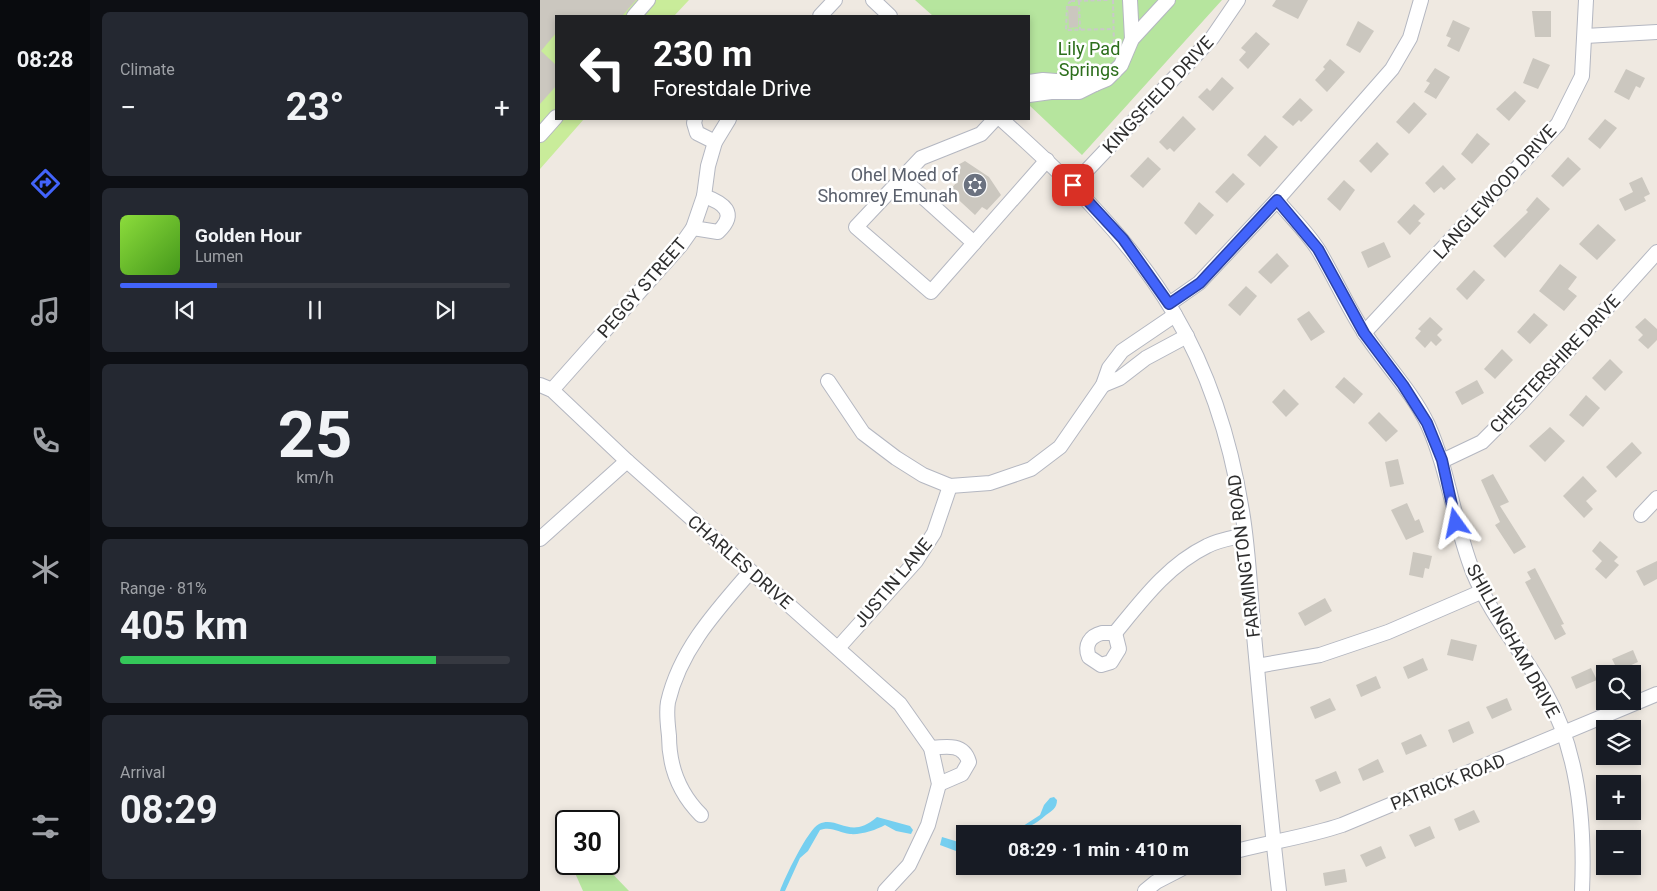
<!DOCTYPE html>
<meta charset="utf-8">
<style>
:root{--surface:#171b24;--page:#242831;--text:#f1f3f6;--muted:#9ea1a6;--line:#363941;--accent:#4264fb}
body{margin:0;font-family:Roboto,sans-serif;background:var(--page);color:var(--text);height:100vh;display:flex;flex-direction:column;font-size:19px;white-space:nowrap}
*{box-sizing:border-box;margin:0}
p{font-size:16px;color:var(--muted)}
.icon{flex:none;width:28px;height:28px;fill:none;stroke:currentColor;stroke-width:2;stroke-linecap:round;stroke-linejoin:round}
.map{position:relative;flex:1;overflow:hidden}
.details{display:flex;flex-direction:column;gap:12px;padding:12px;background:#0d0f14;width:450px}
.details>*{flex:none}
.hud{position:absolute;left:15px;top:15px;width:475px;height:105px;border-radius:0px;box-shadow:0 2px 8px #0003;background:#202124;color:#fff;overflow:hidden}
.controls{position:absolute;left:1056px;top:665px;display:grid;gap:10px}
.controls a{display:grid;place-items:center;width:45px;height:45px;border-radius:0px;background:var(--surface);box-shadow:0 2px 8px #0003;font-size:25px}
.speed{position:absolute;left:15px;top:810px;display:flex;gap:10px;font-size:25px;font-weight:700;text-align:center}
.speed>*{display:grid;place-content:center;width:65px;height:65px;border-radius:50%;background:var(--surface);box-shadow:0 2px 8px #0003;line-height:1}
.speed .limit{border:2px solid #111;border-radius:8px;background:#fff;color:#111}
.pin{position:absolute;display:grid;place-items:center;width:42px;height:42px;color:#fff;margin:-21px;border-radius:10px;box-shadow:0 2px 8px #0006}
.me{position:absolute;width:55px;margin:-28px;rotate:348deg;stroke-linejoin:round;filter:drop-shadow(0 0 4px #0008)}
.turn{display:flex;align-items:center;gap:18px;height:105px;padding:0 15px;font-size:22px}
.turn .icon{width:65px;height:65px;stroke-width:2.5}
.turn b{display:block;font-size:35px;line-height:42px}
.big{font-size:38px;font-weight:700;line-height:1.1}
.details .widget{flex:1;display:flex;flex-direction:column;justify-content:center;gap:8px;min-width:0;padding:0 18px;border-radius:8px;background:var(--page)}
.details .dial{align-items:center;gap:0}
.dial b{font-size:65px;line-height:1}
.song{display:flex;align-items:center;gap:15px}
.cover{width:60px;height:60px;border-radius:8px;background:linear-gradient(135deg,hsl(90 70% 55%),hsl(100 70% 35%))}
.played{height:5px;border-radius:2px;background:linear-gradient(90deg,var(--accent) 25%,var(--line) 25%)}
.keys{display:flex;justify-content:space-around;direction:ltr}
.heat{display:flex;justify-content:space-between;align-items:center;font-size:28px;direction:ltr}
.charge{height:8px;border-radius:4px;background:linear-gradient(90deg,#34c759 81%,var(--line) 0)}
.trip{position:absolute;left:416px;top:825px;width:285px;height:50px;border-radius:0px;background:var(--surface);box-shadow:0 2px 8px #0003;font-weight:700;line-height:50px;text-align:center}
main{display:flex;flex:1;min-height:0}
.menu{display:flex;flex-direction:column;width:90px;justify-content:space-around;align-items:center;background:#090b0e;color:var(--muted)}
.menu .icon{width:35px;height:35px}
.menu .active{color:var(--accent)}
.menu b{font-size:22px;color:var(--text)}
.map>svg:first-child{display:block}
</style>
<main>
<nav class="menu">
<b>08:28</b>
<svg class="icon active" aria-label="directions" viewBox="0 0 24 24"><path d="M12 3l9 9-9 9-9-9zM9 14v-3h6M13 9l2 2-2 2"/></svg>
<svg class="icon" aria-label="music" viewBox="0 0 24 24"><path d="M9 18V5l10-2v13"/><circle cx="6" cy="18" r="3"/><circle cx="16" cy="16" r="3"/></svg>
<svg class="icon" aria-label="phone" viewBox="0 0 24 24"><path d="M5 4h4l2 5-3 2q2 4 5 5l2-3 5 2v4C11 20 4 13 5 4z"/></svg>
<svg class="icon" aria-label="climate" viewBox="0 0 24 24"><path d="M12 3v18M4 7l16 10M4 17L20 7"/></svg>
<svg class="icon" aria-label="car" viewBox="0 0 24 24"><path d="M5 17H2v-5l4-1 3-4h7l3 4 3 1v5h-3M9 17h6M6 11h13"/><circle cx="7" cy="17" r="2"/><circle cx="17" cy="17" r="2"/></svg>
<svg class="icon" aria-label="filters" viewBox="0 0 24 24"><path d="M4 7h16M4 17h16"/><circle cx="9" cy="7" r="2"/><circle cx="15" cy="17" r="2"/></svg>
</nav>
<section class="details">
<div class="widget"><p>Climate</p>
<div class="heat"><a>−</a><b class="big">23°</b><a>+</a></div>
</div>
<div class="widget">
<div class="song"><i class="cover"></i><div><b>Golden Hour</b><p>Lumen</p></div></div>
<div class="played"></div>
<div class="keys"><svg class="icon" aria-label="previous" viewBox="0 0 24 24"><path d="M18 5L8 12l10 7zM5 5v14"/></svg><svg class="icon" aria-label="pause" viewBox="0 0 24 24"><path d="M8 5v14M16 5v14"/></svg><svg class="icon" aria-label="next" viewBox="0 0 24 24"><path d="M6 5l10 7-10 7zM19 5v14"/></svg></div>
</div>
<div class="widget dial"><b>25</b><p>km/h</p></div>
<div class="widget"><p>Range · 81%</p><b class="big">405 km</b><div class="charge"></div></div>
<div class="widget"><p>Arrival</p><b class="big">08:29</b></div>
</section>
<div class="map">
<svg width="1117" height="891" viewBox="0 0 1117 891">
<rect width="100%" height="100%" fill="#efe9e1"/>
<g fill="#b6e59e">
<path d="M 375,0 L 682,0 L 542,155 L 489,105 L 489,16 L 393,16 Z"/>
<path d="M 42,864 L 63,864 L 89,891 L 43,891 L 35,873 Z"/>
</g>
<path fill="#c9ec9a" d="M 0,0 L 149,0 L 134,16 L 16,16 L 16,119 L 44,119 L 0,169 Z"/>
<g fill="#75cff0">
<path d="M 514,797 L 517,800 C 517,808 512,811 506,815 C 486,833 468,834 442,834 L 483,826 L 500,815 L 504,805 L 510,798 Z"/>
<path d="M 337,817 L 370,826 L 373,830 L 371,834 L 356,831 L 345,825 C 336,830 321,835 310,834 C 299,833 292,826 280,830 L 268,851 L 260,858 L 245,891 L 240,891 C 244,879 268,829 279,824 C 298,815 310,841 337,817 Z"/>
<path d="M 402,837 L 425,844 L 425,850 L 416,851 L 400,845 Z"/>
</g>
<g fill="#cbc7bf">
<path d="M 0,0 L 96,0 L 82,16 L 16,16 L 16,33 L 1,51 L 16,65 L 16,86 L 0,104 Z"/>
<path d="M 736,0 L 768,0 L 758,19 L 732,6 Z"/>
<path d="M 528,6 L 538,6 L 538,27 L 529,28 Z"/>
<path d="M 992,11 L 1011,11 L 1011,37 L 995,37 Z"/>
<path d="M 913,20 L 930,28 L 919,52 L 907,46 L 911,38 L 906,36 Z"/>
<path d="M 818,21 L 834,31 L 820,53 L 806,45 Z"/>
<path d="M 716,32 L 730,44 L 708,69 L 699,60 L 706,52 L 701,48 Z"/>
<path d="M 993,58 L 1010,65 L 998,89 L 983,83 Z"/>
<path d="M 790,59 L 805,72 L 787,92 L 775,80 L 785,69 L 783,67 Z"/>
<path d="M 895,68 L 910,77 L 896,99 L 884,92 L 890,83 L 886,81 Z"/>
<path d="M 1086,69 L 1105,78 L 1100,88 L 1096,86 L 1089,100 L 1074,92 Z"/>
<path d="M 682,77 L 694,88 L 673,111 L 658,97 L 667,88 L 670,91 Z"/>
<path d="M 975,91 L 986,101 L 969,121 L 956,109 Z"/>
<path d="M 760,98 L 773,110 L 761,122 L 759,120 L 753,126 L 742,117 Z"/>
<path d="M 874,102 L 887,114 L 869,134 L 856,122 Z"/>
<path d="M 643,116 L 656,129 L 634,152 L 630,148 L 627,150 L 619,142 Z"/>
<path d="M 1065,119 L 1077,128 L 1060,149 L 1048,139 Z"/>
<path d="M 937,133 L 950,144 L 932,164 L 921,154 Z"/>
<path d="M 725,135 L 738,147 L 720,167 L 707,155 Z"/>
<path d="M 837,142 L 849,154 L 831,173 L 819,161 Z"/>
<path d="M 608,157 L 621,169 L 603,188 L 590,176 Z"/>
<path d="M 1028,157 L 1041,169 L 1023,187 L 1011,176 Z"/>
<path d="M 425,161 L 449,177 L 461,195 L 447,210 L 442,207 L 435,215 L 409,191 L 417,182 L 411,176 L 416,166 Z"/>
<path d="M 903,165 L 916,179 L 904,190 L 901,187 L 894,193 L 885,183 Z"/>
<path d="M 693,173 L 705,184 L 687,203 L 675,192 Z"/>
<path d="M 1102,177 L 1110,194 L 1104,197 L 1106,201 L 1085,211 L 1079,199 L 1093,192 L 1089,183 Z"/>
<path d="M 804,180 L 815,190 L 800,211 L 787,199 Z"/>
<path d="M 997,197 L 1010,209 L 965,258 L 953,246 L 988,212 L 986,210 Z"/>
<path d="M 659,202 L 674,215 L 656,235 L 644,223 Z"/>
<path d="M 874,204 L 885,214 L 878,221 L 881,223 L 870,235 L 857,222 Z"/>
<path d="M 1058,224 L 1076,240 L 1057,260 L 1039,244 Z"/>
<path d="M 844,242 L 851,257 L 828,268 L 821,252 Z"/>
<path d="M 737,253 L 749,266 L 731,284 L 718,272 Z"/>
<path d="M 1020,264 L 1037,277 L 1028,289 L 1037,296 L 1024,311 L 999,291 Z"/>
<path d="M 934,270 L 945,280 L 927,300 L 916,289 Z"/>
<path d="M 706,286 L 717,296 L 700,316 L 688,305 Z"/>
<path d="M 769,311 L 785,332 L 771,341 L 757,319 Z"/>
<path d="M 994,313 L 1008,325 L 990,344 L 977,332 Z"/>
<path d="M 890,317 L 903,329 L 897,335 L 902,340 L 896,346 L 891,341 L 885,348 L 875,338 L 881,331 L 878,329 Z"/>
<path d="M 1105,318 L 1117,329 L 1117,340 L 1108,349 L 1098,340 L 1103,335 L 1095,327 Z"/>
<path d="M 962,349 L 973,360 L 955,379 L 944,369 Z"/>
<path d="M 1070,359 L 1083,372 L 1065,391 L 1052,378 Z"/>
<path d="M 804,377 L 823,394 L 814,404 L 795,387 Z"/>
<path d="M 937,380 L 944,393 L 922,405 L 915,392 Z"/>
<path d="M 744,389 L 759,404 L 746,417 L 732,402 Z"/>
<path d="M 1046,395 L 1060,408 L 1043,427 L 1029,415 Z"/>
<path d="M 839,412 L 858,431 L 846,442 L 828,423 Z"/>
<path d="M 1010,427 L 1025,441 L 1005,462 L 989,446 Z"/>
<path d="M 1092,442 L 1102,453 L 1076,478 L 1066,467 Z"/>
<path d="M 858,459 L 864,484 L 850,487 L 845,462 Z"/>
<path d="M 953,474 L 969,502 L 960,506 L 986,547 L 974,554 L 955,525 L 960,522 L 941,480 Z"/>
<path d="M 1043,476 L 1057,491 L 1046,501 L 1053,509 L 1044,518 L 1023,496 Z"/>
<path d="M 867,503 L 875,521 L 879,519 L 884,532 L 866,540 L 851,510 Z"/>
<path d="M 1060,541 L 1078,557 L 1074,561 L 1079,565 L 1066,579 L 1055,569 L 1062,561 L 1052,551 Z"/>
<path d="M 873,552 L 892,556 L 889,569 L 885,568 L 883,578 L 869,575 Z"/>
<path d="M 1117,561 L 1117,579 L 1104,586 L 1096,571 Z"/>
<path d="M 995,568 L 1024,624 L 1021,625 L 1026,634 L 1015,640 L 985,582 L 991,579 L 987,572 Z"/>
<path d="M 785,598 L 792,611 L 765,626 L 758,613 Z"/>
<path d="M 911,639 L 937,645 L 933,661 L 907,655 Z"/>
<path d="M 1093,650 L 1098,662 L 1078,671 L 1072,659 Z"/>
<path d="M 883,658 L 888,670 L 868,679 L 863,667 Z"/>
<path d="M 1051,668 L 1057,680 L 1036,689 L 1031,677 Z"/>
<path d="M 836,676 L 841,688 L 821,697 L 816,685 Z"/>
<path d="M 790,698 L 796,710 L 775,719 L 770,707 Z"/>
<path d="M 967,698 L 972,710 L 952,719 L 946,707 Z"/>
<path d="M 929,721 L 934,733 L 913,743 L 908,730 Z"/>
<path d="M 881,734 L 887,746 L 866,755 L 861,743 Z"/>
<path d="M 838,759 L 844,772 L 823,781 L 818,769 Z"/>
<path d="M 796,771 L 801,783 L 780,792 L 775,780 Z"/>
<path d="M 934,810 L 940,822 L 919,831 L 914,819 Z"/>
<path d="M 890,826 L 895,838 L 875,847 L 869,835 Z"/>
<path d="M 841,846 L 846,858 L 826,867 L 820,855 Z"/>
<path d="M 805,869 L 807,882 L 785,886 L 783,873 Z"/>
</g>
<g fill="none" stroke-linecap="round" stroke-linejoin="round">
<g stroke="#b4b7c1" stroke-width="16">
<g id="minor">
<path d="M 333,0 L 350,16"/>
<path d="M 590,0 L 592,39"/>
<path d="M 94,16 L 108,0"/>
<path d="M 280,16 L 295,0"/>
<path d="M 1045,36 L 1117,32"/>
<path d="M 489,82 L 503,80 L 555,84 L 539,92 L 511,92 L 489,95"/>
<path d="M 555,84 L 567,79 L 581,65 L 592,39 L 628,0"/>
<path d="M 155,119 L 154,123 L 157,133 L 175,142"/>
<path d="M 455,119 L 441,134 L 381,158 L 316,227 L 391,292 L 507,160"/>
<path d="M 461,119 C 527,178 589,237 634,313 C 670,374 691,443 702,511 C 709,552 710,594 714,635 C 722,720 729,806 739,891"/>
<path d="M 0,135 L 16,117"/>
<path d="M 362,178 L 434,243"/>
<path d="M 533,185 L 672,38 L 698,0"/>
<path d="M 737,200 C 751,217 768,233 779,251 C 795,278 807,306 824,332 C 844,363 872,391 888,425 C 909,472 914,524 933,572 C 951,616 982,651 1005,692 C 1039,751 1045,825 1042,891"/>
<path d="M 153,228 L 178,232 C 198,213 184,203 164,196"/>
<path d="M 629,304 L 659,283 L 737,200 L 852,69 L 870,38 L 881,0"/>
<path d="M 824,333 L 1018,124 L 1042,76 L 1046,0"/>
<path d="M 288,381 L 323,433 L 356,458 L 383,475 L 410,486 L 450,483 L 491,469 L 520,447 L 563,385 L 569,368 L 582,351 L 635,315"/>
<path d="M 0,385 L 12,390 L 87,461 L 360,704 L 391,748 L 399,784 L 388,825 L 369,865 L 345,891"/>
<path d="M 563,385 L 580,378 L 606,358 L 647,336"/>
<path d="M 12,390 L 141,245 L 153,228 L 164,196 L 168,166 L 175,142 L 189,119"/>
<path d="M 902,461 L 942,442 L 983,401 L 1117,252"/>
<path d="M 1101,515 L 1117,498"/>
<path d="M 0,539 L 87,461"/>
<path d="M 562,633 L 575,633 L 579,649 L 571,662 L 561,665 L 549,657 C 544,645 550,636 562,633 Z"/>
<path d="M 575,633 C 602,600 628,565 667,546 C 678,540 692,538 705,535"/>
<path d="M 298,648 L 376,561 L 394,533 L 410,486"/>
<path d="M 717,666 L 780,655 L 848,632 L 943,591"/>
<path d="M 391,748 C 408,746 424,744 429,762 L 422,774 L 399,784"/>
<path d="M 161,815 C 139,793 129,767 129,736 C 128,726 126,713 128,702 C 140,650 176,611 210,572"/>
<path d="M 692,852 C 729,842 766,837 802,825 L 1117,694"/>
<path d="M 605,891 L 616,882 L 647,866"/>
</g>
</g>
<g stroke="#c9c9c9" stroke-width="2" stroke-dasharray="4 2.5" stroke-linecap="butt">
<path d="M 573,0 L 574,48"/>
<path d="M 531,1 L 527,5 L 526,30 L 573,29"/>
<path d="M 531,1 L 568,0"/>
<path d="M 539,1 L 540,30"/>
</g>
<use href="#minor" stroke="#fff" stroke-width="14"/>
</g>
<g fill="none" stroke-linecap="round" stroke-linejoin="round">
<g stroke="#2b41a3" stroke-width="12">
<path id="route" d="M 533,185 L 583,239 L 629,304 L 660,283 L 737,200 L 778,249 L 824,333 L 863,385 L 887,423 L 902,460 L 916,523"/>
</g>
<use href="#route" stroke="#4264fb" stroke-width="9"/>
</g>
<defs>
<g id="synagogue-disc" transform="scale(1.25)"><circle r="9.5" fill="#6b7280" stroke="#fff"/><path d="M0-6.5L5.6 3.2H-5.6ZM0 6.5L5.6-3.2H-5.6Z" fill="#fff"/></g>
</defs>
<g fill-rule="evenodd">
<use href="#synagogue-disc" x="435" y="185"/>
</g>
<g text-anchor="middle" stroke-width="5" stroke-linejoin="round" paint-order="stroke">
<g font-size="18" fill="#2c6e1b" stroke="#fff">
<text x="549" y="55">Lily Pad<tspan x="549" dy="21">Springs</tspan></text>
</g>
<g font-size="18" fill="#2e2e2e" stroke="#fff">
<text transform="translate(618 95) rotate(-47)" y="6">KINGSFIELD DRIVE</text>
<text transform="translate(955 192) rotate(-48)" y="6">LANGLEWOOD DRIVE</text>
<text transform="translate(102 288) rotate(-49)" y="6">PEGGY STREET</text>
<text transform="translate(1015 364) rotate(-47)" y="6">CHESTERSHIRE DRIVE</text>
<text transform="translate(704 556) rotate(-97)" y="6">FARMINGTON ROAD</text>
<text transform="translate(200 562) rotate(41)" y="6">CHARLES DRIVE</text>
<text transform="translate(353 583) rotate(-50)" y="6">JUSTIN LANE</text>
<text transform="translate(973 641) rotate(61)" y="6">SHILLINGHAM DRIVE</text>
<text transform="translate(908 782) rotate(-22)" y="6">PATRICK ROAD</text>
</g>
<g font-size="18" fill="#5b616d" stroke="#fff" text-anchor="end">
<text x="418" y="181">Ohel Moed of<tspan x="418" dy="21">Shomrey Emunah</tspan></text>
</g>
</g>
</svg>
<div class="controls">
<a><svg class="icon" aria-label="search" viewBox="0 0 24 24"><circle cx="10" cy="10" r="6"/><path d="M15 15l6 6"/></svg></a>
<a><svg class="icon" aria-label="layers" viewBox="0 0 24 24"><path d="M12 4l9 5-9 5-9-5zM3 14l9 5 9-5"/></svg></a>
<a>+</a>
<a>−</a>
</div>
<div class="speed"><div class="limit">30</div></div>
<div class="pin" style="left:533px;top:185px;background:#d93025"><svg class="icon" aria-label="arrive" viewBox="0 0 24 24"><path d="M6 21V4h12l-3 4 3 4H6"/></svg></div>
<svg class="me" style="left:916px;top:523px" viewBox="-20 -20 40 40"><path d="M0-17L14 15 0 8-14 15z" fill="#4264fb" stroke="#fff" stroke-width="4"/></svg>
<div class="trip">08:29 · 1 min · 410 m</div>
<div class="hud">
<div class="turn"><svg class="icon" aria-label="left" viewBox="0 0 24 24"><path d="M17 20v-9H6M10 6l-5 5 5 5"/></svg><div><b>230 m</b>Forestdale Drive</div></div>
</div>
</div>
</main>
